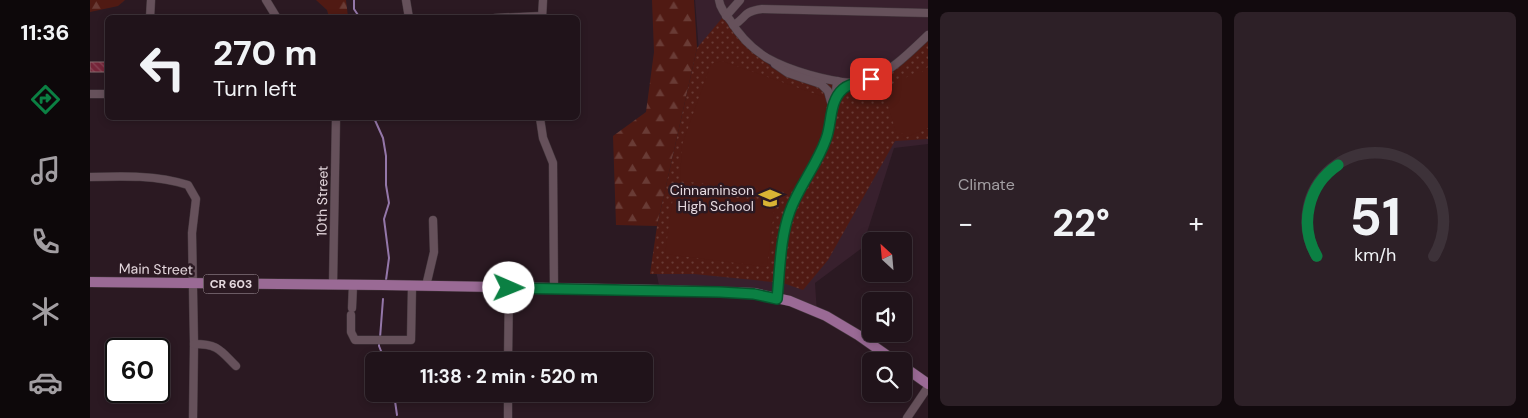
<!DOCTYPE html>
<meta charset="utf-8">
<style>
:root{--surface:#20131a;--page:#2d2027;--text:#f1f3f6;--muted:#a29ea2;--line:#3d3239;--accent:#0b8043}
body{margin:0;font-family:"DM Sans",sans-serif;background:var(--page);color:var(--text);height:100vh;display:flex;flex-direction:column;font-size:19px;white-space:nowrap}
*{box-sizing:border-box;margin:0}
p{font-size:16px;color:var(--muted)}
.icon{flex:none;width:28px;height:28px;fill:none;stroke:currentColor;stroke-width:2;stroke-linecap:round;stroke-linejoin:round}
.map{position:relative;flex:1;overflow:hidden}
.sheet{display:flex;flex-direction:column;gap:12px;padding:12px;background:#120a0e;width:600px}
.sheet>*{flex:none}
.hud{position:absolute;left:15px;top:15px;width:475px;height:105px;border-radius:8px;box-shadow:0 2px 8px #0003,0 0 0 1px var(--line);background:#20131a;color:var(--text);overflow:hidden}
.needle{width:32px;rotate:334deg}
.controls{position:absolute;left:772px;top:232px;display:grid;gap:10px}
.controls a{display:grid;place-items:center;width:50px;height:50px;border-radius:8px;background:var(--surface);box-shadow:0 2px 8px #0003,0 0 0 1px var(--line);font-size:25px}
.speed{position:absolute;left:15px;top:338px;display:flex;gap:10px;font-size:25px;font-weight:700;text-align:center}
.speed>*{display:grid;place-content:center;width:65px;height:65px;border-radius:50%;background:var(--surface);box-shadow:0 2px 8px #0003,0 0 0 1px var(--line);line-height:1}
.speed .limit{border:2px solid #111;border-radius:8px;background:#fff;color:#111}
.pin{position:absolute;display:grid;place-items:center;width:42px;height:42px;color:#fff;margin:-21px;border-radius:10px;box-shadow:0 2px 8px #0006}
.me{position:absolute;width:55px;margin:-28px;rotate:91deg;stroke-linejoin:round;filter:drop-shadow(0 0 4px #0008)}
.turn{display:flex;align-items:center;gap:18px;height:105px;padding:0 25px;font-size:22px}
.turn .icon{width:65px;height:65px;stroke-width:2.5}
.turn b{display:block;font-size:35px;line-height:42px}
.big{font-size:38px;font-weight:700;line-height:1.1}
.sheet .widget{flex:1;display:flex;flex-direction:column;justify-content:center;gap:8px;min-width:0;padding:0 18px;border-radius:8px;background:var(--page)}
.sheet .dial{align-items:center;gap:0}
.dial svg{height:130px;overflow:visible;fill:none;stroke:var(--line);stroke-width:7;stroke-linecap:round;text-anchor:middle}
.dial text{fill:var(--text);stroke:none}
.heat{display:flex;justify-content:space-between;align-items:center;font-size:28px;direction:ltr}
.sheet .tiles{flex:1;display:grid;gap:12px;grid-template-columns:repeat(2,1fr)}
.trip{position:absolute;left:275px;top:352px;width:288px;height:50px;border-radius:8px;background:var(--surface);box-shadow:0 2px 8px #0003,0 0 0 1px var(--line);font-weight:700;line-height:50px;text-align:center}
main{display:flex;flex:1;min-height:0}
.menu{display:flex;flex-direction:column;width:90px;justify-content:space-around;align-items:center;background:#0d080a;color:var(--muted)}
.menu .icon{width:35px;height:35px}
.menu .active{color:var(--accent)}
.menu b{font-size:22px;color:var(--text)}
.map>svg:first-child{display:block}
</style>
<main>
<nav class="menu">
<b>11:36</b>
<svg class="icon active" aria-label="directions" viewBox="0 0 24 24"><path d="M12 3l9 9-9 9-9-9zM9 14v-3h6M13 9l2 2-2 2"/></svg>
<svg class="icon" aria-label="music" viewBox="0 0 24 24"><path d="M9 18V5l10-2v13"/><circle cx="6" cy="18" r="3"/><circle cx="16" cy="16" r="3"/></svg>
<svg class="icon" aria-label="phone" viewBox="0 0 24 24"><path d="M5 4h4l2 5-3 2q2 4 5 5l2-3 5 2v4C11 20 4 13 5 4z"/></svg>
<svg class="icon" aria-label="climate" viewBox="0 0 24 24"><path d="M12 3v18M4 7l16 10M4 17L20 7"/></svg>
<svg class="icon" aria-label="car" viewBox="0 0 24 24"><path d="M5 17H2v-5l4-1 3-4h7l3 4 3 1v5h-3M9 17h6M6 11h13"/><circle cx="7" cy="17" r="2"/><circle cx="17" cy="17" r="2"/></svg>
</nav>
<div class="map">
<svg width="838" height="418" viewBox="0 0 838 418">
<defs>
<pattern id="forest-firs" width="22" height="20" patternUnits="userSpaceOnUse" patternTransform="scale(1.25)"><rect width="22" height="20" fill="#501a13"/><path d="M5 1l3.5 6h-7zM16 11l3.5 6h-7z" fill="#693b35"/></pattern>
<pattern id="park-dots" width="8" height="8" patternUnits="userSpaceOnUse" patternTransform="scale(1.25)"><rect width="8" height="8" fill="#501a13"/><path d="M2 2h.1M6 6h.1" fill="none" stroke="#693b35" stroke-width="1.8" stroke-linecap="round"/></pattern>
<pattern id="building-back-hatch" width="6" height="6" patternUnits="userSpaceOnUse" patternTransform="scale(1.25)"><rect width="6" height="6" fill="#752539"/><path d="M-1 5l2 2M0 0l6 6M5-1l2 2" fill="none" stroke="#845"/></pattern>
</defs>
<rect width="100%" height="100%" fill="#2b1922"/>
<path fill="#38202d" d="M 605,0 L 838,0 L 838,144 L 804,148 L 772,248 L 725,283 L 727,313 L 657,293 L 570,290 L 566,271 L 609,52 Z"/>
<g fill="url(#forest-firs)">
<path d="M 0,0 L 35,0 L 28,6 L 0,12 Z"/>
<path d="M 226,0 L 256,0 L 258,17 L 239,17 L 237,10 Z"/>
<path d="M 562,0 L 604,0 L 607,48 L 567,226 L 526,225 L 523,136 L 556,112 L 564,52 Z"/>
</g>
<path fill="url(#park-dots)" d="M 633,17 L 682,68 L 763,89 L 796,77 L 838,40 L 838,139 L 805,141 L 738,260 L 713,290 L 693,283 L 604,274 L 560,274 L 567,226 L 607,48 Z"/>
<g fill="#501a13">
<path d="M 632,61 L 737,98 L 733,132 L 718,168 L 698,192 L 590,181 L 592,145 L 621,64 Z"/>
<path d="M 838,67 L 838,128 L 814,138 L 812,133 L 807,135 L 793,89 L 831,70 L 832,72 Z"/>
<path d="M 584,190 L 685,203 L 677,267 L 575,254 Z"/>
</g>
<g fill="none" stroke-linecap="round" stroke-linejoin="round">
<g stroke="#9477a9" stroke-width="2">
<path d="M 264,0 L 264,9 L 270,18"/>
<path d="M 284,118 L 293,138 L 296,156 L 296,185 L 299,203 L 294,219 L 299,258 L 296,280"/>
<path d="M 290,338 L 293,299"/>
<path d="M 289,342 L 289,346 L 295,361"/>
<path d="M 304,394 L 307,415"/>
</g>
</g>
<rect fill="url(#building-back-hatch)" stroke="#836a6d" x="0" y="62" width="18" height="10"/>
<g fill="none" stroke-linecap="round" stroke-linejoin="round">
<g stroke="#45383e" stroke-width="9">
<g id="minor">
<path d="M 176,0 L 187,18"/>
<path d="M 316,0 L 319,18"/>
<path d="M 629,0 C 630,8 635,14 640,20 C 649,35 661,48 677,58 C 700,71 737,81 762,83 C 767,84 775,81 780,79 C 800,73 823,49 838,35"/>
<path d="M 636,16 L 650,0"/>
<path d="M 60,18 L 61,0"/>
<path d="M 405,18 L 452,16"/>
<path d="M 452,18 L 453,0"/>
<path d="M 643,25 C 657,19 650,12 672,9 L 838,13"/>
<path d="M 685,64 L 698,73 L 731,84 L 738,91 L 741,102 L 743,104"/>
<path d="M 0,94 L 18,94"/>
<path d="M 450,118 L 453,138 L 463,163 L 464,289"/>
<path d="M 0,177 C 33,176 67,175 98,185 L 106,199 L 102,233 L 104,344 L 103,418"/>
<path d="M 243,285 L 246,118"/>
<path d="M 336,286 L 344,252 L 343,220"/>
<path d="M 687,299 C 690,268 690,234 702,206 L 736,140 L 745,102 L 747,81"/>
<path d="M 262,308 L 263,285"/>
<path d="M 261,315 L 261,332 L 265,340 L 321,340 L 322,286"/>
<path d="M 104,344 C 128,344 130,350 146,366"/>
<path d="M 418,361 L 419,288"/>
<path d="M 418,418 L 418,394"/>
<path d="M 817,418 L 838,387"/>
</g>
</g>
<g stroke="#45383e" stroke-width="11">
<g id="major">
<path d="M 0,282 L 292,285 L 570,290 L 664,293 L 700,301 L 736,316 L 768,335 L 805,361"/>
<path d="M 814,367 L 838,384"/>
</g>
</g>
<use href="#minor" stroke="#66515b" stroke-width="8"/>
<use href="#major" stroke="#9a6a95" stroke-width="10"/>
</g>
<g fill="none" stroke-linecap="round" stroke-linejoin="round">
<g stroke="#07532c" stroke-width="12">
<path id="route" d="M 419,288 L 630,292 L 664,294 L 687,299 C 690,270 690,238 700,211 C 709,186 727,165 736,139 C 742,124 739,101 753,89 C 760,83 771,82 781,79"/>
</g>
<use href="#route" stroke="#0b8043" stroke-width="9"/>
</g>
<defs>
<g id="school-bare" transform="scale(1.725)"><path d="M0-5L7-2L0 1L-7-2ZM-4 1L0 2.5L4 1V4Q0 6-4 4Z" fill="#d8b434" stroke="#2b1922" stroke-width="2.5" paint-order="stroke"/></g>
</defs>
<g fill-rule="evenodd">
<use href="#school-bare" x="680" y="198"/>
</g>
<g text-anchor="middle" stroke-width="5" stroke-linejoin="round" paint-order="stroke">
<rect fill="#2b1922" stroke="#ad9fa6" stroke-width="1" x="113.5" y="274.5" width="55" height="19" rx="4"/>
<g font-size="12" font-weight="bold" fill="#e5d8de">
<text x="141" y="288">CR 603</text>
</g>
<g font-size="14" fill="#e5d8de" stroke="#2b1922" text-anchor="end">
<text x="664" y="195">Cinnaminson<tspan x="664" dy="16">High School</tspan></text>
</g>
<g font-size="14" fill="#e5d8de" stroke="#2b1922">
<text transform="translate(232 201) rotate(-89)" y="5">10th Street</text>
<text transform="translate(66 269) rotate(1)" y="5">Main Street</text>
</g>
</g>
</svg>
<div class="controls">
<a><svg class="needle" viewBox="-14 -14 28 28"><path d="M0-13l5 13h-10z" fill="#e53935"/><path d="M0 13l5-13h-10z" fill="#a29ea2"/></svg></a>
<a><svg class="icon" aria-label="sound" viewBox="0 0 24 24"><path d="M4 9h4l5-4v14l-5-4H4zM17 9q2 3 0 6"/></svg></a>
<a><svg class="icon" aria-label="search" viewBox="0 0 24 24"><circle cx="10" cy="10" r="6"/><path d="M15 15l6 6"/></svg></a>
</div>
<div class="speed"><div class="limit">60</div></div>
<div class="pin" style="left:781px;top:79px;background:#d93025"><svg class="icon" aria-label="arrive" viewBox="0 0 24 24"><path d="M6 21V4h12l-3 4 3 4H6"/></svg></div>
<svg class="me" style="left:419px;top:288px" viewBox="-20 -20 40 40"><circle r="19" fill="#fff"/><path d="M0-13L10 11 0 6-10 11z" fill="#0b8043"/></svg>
<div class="trip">11:38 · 2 min · 520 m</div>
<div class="hud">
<div class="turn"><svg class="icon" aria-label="left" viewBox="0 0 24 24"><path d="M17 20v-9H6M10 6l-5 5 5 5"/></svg><div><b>270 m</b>Turn left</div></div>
</div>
</div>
<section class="sheet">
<div class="tiles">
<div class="widget"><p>Climate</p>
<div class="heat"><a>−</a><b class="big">22°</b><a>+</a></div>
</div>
<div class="widget dial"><svg viewBox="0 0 100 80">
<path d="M14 69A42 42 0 1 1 86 69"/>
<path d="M14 69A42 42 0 0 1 27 13" stroke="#0b8043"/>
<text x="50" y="56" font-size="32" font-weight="700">51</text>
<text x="50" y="72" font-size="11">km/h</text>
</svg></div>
</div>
</section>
</main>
